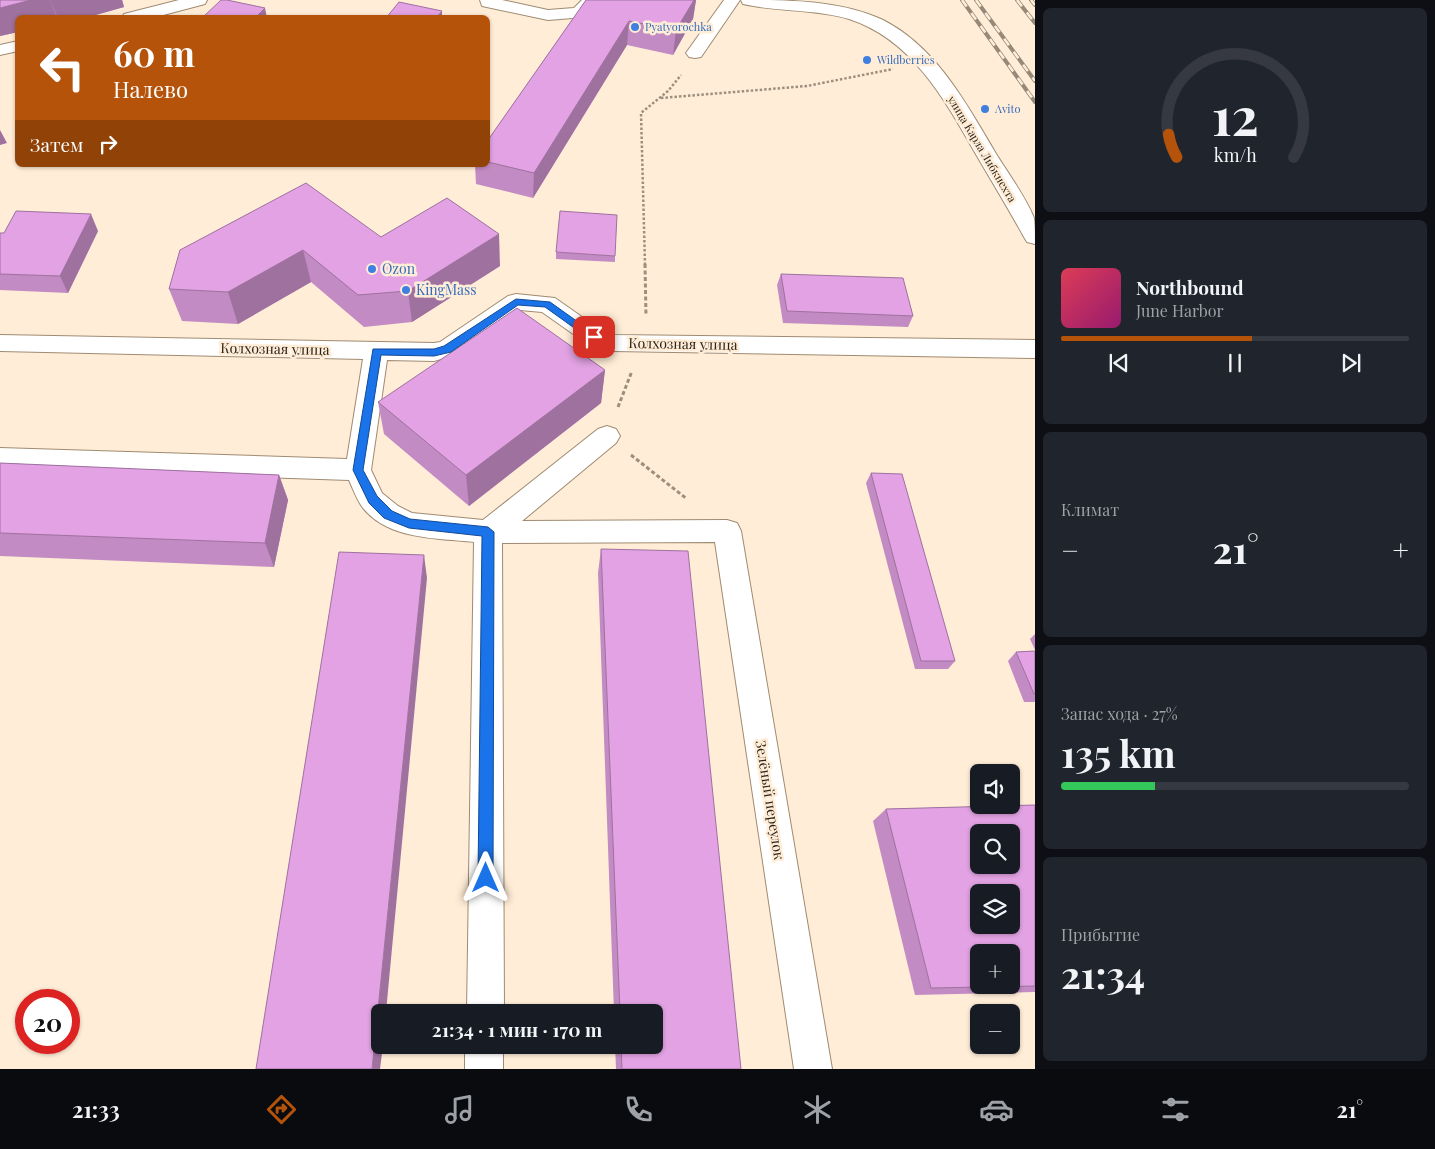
<!DOCTYPE html>
<html lang="ru">
<meta charset="utf-8">
<style>
:root{--surface:#171b24;--page:#20242c;--text:#f1f3f6;--muted:#9ea1a6;--line:#363941;--accent:#b45309}
body{margin:0;font-family:"Playfair Display",serif;background:var(--page);color:var(--text);height:100vh;display:flex;flex-direction:column;font-size:19px;white-space:nowrap}
*{box-sizing:border-box;margin:0}
p{font-size:16px;color:var(--muted)}
.icon{flex:none;width:28px;height:28px;fill:none;stroke:currentColor;stroke-width:2;stroke-linecap:round;stroke-linejoin:round}
.map{position:relative;flex:1;overflow:hidden}
.sheet{display:flex;flex-direction:column;gap:8px;padding:8px;background:#0d0f14;width:400px}
.sheet>*{flex:none}
.top-card{position:absolute;left:15px;top:15px;width:475px;height:152px;border-radius:8px;box-shadow:0 1px 4px #0004;background:#b45309;color:#fff;overflow:hidden}
.tools{position:absolute;left:970px;top:764px;display:grid;gap:10px}
.tools a{display:grid;place-items:center;width:50px;height:50px;border-radius:8px;background:var(--surface);box-shadow:0 1px 4px #0004;font-size:25px}
.speed{position:absolute;left:15px;top:989px;display:flex;gap:10px;font-size:25px;font-weight:700;text-align:center}
.speed>*{display:grid;place-content:center;width:65px;height:65px;border-radius:50%;background:var(--surface);box-shadow:0 1px 4px #0004;line-height:1}
.speed .limit{border:8px solid #d22;background:#fff;color:#111}
.pin{position:absolute;display:grid;place-items:center;width:42px;height:42px;color:#fff;margin:-21px;border-radius:10px;box-shadow:0 2px 8px #0006}
.me{position:absolute;width:55px;margin:-28px;rotate:0deg;stroke-linejoin:round;filter:drop-shadow(0 0 4px #0008)}
.turn{display:flex;align-items:center;gap:18px;height:105px;padding:0 15px;font-size:22px}
.turn .icon{width:65px;height:65px;stroke-width:2.5}
.turn b{display:block;font-size:35px;line-height:42px}
.then{display:flex;align-items:center;height:48px;padding:0 15px;background:#0003;gap:10px;font-size:19px}
.big{font-size:38px;font-weight:700;line-height:1.1}
.sheet .tile{flex:1;display:flex;flex-direction:column;justify-content:center;gap:8px;min-width:0;padding:0 18px;border-radius:8px;background:var(--page)}
.sheet .dial{align-items:center;gap:0}
.dial svg{height:130px;overflow:visible;fill:none;stroke:var(--line);stroke-width:7;stroke-linecap:round;text-anchor:middle}
.dial text{fill:var(--text);stroke:none}
.song{display:flex;align-items:center;gap:15px}
.cover{width:60px;height:60px;border-radius:8px;background:linear-gradient(135deg,hsl(350 70% 55%),hsl(320 70% 35%))}
.played{height:5px;border-radius:2px;background:linear-gradient(90deg,var(--accent) 55%,var(--line) 55%)}
.keys{display:flex;justify-content:space-around;direction:ltr}
.heat{display:flex;justify-content:space-between;align-items:center;font-size:28px;direction:ltr}
.charge{height:8px;border-radius:4px;background:linear-gradient(90deg,#34c759 27%,var(--line) 0)}
.trip{position:absolute;left:371px;top:1004px;width:292px;height:50px;border-radius:8px;background:var(--surface);box-shadow:0 1px 4px #0004;font-weight:700;line-height:50px;text-align:center}
.menu{display:flex;height:80px;justify-content:space-around;align-items:center;background:#090b0e;color:var(--muted)}
.menu .icon{width:35px;height:35px}
.menu .active{color:var(--accent)}
.menu b{font-size:22px;color:var(--text)}
main{display:flex;flex:1;min-height:0}
.map>svg:first-child{display:block}
</style>
<main>
<div class="map">
<svg width="1035" height="1069" viewBox="0 0 1035 1069">
<rect width="100%" height="100%" fill="#ffedd7"/>
<g fill="none" stroke-linecap="round" stroke-linejoin="round">
<g stroke="#9f8b71" stroke-width="2">
<g id="minor">
<path d="M 179,0 L 207,0 L 205,4 L 152,18 L 122,18 L 124,14 Z"/>
<path d="M 480,0 L 502,0 L 548,10 L 574,8 L 582,0 L 599,0 L 585,17 L 548,20 L 482,6 Z"/>
<path d="M 724,0 L 740,0 L 701,57 L 695,58 L 689,57 L 686,53 Z"/>
<path d="M 741,0 C 787,0 840,0 883,20 C 936,47 966,103 995,152 C 1007,172 1026,197 1034,218 C 1035,225 1035,236 1035,244 L 1027,242 L 1024,237 C 1008,208 991,180 974,151 C 944,98 911,39 849,19 C 817,9 777,12 743,4 Z"/>
<path d="M 18,41 L 18,51 L 0,55 L 0,45 Z"/>
<path d="M 516,294 L 555,298 L 602,331 L 613,335 L 1035,340 L 1035,358 L 613,351 L 586,343 L 542,312 L 520,310 L 455,355 L 434,361 L 387,360 L 371,470 L 382,493 L 398,506 L 412,513 L 483,520 L 598,429 L 607,426 L 616,429 L 620,436 L 616,443 L 522,521 L 727,520 L 737,523 L 741,531 L 832,1069 L 794,1069 L 715,542 L 502,543 L 504,1012 L 467,1012 L 474,542 C 437,538 389,540 363,508 C 357,500 353,489 349,480 L 0,468 L 0,448 L 347,459 L 363,359 L 0,351 L 0,335 L 434,343 L 440,342 L 508,296 Z"/>
<rect x="465" y="1045" width="38" height="24"/>
</g>
</g>
<g stroke="#9c8f7e" stroke-width="2.5" stroke-dasharray="2.5 2" stroke-linecap="butt">
<path d="M 661,98 L 807,86 L 893,69"/>
<path d="M 645,265 L 641,113 L 668,91 L 681,75"/>
</g>
<g stroke="#9c8f7e" stroke-width="3" stroke-dasharray="4 2.5" stroke-linecap="butt">
<path d="M 645,264 L 646,316"/>
<path d="M 618,407 L 632,371"/>
<path d="M 631,455 L 687,499"/>
</g>
<use href="#minor" fill="#fff" fill-rule="evenodd"/>
<g stroke="#968978" stroke-width="4">
<g id="rail">
<path d="M 962,0 L 1035,102"/>
<path d="M 976,0 L 1035,81"/>
<path d="M 1017,0 L 1035,23"/>
<path d="M 1031,0 L 1035,5"/>
</g>
</g>
<use href="#rail" stroke="#ffedd7" stroke-width="2.5" stroke-dasharray="8" stroke-linecap="butt"/>
</g>
<g fill="#c28bc3">
<path d="M 0,0 L 122,0 L 124,7 L 85,18 L 18,18 L 18,32 L 0,36 Z"/>
<path d="M 586,0 L 696,0 L 693,19 L 673,55 L 627,45 L 533,198 L 476,184 L 475,165 L 488,165 L 488,140 Z"/>
<path d="M 98,231 L 68,293 L 0,290 L 0,233 Z"/>
<path d="M 381,237 L 500,266 L 412,322 L 364,327 L 311,282 L 238,324 L 182,321 L 169,289 L 180,250 Z"/>
<path d="M 556,252 L 615,256 L 615,262 L 556,259 Z"/>
<path d="M 781,274 L 913,316 L 908,327 L 783,323 L 777,285 Z"/>
<path d="M 605,370 L 601,403 L 469,506 L 384,434 L 378,402 Z"/>
<path d="M 0,463 L 279,475 L 288,500 L 274,567 L 0,556 Z"/>
<path d="M 871,473 L 955,661 L 948,669 L 915,669 L 866,483 Z"/>
<path d="M 601,549 L 741,1069 L 616,1069 L 615,1045 L 655,1045 L 655,1012 L 614,1012 L 598,573 Z"/>
<path d="M 1035,634 L 1035,650 L 1030,639 Z"/>
<path d="M 1035,651 L 1035,702 L 1024,702 L 1008,661 L 1016,652 Z"/>
<path d="M 1035,805 L 1035,992 L 915,995 L 873,821 L 886,809 Z"/>
</g>
<g fill="#9e719f">
<path d="M 31,0 L 50,0 L 57,18 L 18,18 L 18,32 L 0,36 L 0,8 Z"/>
<path d="M 50,0 L 122,0 L 124,7 L 85,18 L 58,18 Z"/>
<path d="M 694,0 L 696,0 L 693,19 L 673,55 L 676,30 Z"/>
<path d="M 265,8 L 267,18 L 255,18 Z"/>
<path d="M 442,11 L 442,18 L 436,18 Z"/>
<path d="M 629,21 L 627,45 L 533,198 L 534,173 Z"/>
<path d="M 0,130 L 7,143 L 0,145 Z"/>
<path d="M 91,214 L 98,231 L 68,293 L 60,276 Z"/>
<path d="M 499,234 L 500,266 L 412,322 L 408,291 Z"/>
<path d="M 303,250 L 311,282 L 238,324 L 228,292 Z"/>
<path d="M 605,370 L 601,403 L 469,506 L 466,475 Z"/>
<path d="M 279,475 L 288,500 L 274,567 L 265,543 Z"/>
<path d="M 424,555 L 427,578 L 386,1012 L 380,1012 L 380,1045 L 383,1045 L 380,1069 L 372,1069 Z"/>
</g>
<g fill="#e2a2e3" stroke="#9e719f" fill-rule="evenodd">
<path d="M 0,0 L 31,0 L 0,8 Z"/>
<path d="M 221,0 L 227,0 L 265,8 L 255,18 L 202,18 Z"/>
<path d="M 586,0 L 694,0 L 676,30 L 629,21 L 534,173 L 488,162 L 488,140 Z"/>
<path d="M 399,2 L 442,11 L 436,18 L 386,18 Z"/>
<path d="M 306,183 L 381,237 L 447,198 L 499,234 L 408,291 L 358,295 L 303,250 L 228,292 L 169,289 L 180,250 Z"/>
<path d="M 16,211 L 91,214 L 60,276 L 0,274 L 0,233 L 4,233 Z"/>
<path d="M 560,211 L 617,215 L 615,256 L 556,252 Z"/>
<path d="M 781,274 L 903,278 L 913,316 L 787,311 Z"/>
<path d="M 517,308 L 605,370 L 466,475 L 378,402 Z"/>
<path d="M 0,463 L 279,475 L 265,543 L 0,533 Z"/>
<path d="M 871,473 L 902,474 L 955,661 L 921,661 Z"/>
<path d="M 601,549 L 688,551 L 741,1069 L 622,1069 L 621,1045 L 655,1045 L 655,1012 L 620,1012 Z"/>
<path d="M 339,552 L 424,555 L 372,1069 L 256,1069 Z"/>
<path d="M 1035,651 L 1035,694 L 1034,694 L 1016,652 Z"/>
<path d="M 1035,805 L 1035,986 L 931,988 L 886,809 ZM 979,832 L 1011,832 L 1011,865 L 979,865 ZM 979,892 L 1011,892 L 1011,925 L 979,925 ZM 979,952 L 1011,952 L 1011,985 L 979,985 Z"/>
</g>
<path fill="#1a73e8" stroke="#114b97" d="M 516,299 L 550,302 L 599,337 L 594,341 L 591,340 L 545,307 L 518,305 L 451,352 L 434,356 L 381,355 L 363,470 L 377,496 L 392,511 L 410,519 L 488,527 L 494,532 L 493,878 L 491,883 L 486,885 L 480,883 L 478,878 L 482,536 L 409,528 L 384,518 L 369,503 L 353,470 L 373,349 L 434,349 L 444,346 Z"/>
<g fill="#3f7fe0" stroke="#ffedd7" stroke-width="2">
<circle cx="635" cy="27" r="5"/>
<circle cx="867" cy="60" r="5"/>
<circle cx="985" cy="109" r="5"/>
<circle cx="372" cy="269" r="5"/>
<circle cx="406" cy="290" r="5"/>
</g>
<g text-anchor="middle" stroke-width="5" stroke-linejoin="round" paint-order="stroke">
<g font-size="11" fill="#366cbe" stroke="#ffedd7" text-anchor="start">
<text x="645" y="31">Pyatyorochka</text>
<text x="877" y="64">Wildberries</text>
<text x="995" y="113">Avito</text>
</g>
<g font-size="11" fill="#2c2419" stroke="#ffedd7">
<text transform="translate(982 149) rotate(59)" y="4">улица Карла Либкнехта</text>
</g>
<g font-size="14" fill="#366cbe" stroke="#ffedd7" text-anchor="start">
<text x="382" y="274">Ozon</text>
<text x="416" y="295">KingMass</text>
</g>
<g font-size="14" fill="#2c2419" stroke="#ffedd7">
<text transform="translate(683 344) rotate(1)" y="5">Колхозная улица</text>
<text transform="translate(275 349) rotate(1)" y="5">Колхозная улица</text>
<text transform="translate(770 800) rotate(81)" y="5">Зелёный переулок</text>
</g>
</g>
</svg>
<div class="tools">
<a><svg class="icon" aria-label="sound" viewBox="0 0 24 24"><path d="M4 9h4l5-4v14l-5-4H4zM17 9q2 3 0 6"/></svg></a>
<a><svg class="icon" aria-label="search" viewBox="0 0 24 24"><circle cx="10" cy="10" r="6"/><path d="M15 15l6 6"/></svg></a>
<a><svg class="icon" aria-label="layers" viewBox="0 0 24 24"><path d="M12 4l9 5-9 5-9-5zM3 14l9 5 9-5"/></svg></a>
<a>+</a>
<a>−</a>
</div>
<div class="speed"><div class="limit">20</div></div>
<div class="pin" style="left:594px;top:337px;background:#d93025"><svg class="icon" aria-label="arrive" viewBox="0 0 24 24"><path d="M6 21V4h12l-3 4 3 4H6"/></svg></div>
<svg class="me" style="left:486px;top:878px" viewBox="-20 -20 40 40"><path d="M0-17L14 15 0 8-14 15z" fill="#1a73e8" stroke="#fff" stroke-width="4"/></svg>
<div class="trip">21:34 · 1 мин · 170 m</div>
<div class="top-card">
<div class="turn"><svg class="icon" aria-label="left" viewBox="0 0 24 24"><path d="M17 20v-9H6M10 6l-5 5 5 5"/></svg><div><b>60 m</b>Налево</div></div>
<div class="then">Затем<svg class="icon" aria-label="right" viewBox="0 0 24 24"><path d="M7 20v-9h11M14 6l5 5-5 5"/></svg></div>
</div>
</div>
<section class="sheet">
<div class="tile dial"><svg viewBox="0 0 100 80">
<path d="M14 69A42 42 0 1 1 86 69"/>
<path d="M14 69A42 42 0 0 1 9 55" stroke="#b45309"/>
<text x="50" y="56" font-size="32" font-weight="700">12</text>
<text x="50" y="72" font-size="11">km/h</text>
</svg></div>
<div class="tile">
<div class="song"><i class="cover"></i><div><b>Northbound</b><p>June Harbor</p></div></div>
<div class="played"></div>
<div class="keys"><svg class="icon" aria-label="previous" viewBox="0 0 24 24"><path d="M18 5L8 12l10 7zM5 5v14"/></svg><svg class="icon" aria-label="pause" viewBox="0 0 24 24"><path d="M8 5v14M16 5v14"/></svg><svg class="icon" aria-label="next" viewBox="0 0 24 24"><path d="M6 5l10 7-10 7zM19 5v14"/></svg></div>
</div>
<div class="tile"><p>Климат</p>
<div class="heat"><a>−</a><b class="big">21°</b><a>+</a></div>
</div>
<div class="tile"><p>Запас хода · 27%</p><b class="big">135 km</b><div class="charge"></div></div>
<div class="tile"><p>Прибытие</p><b class="big">21:34</b></div>
</section>
</main>
<nav class="menu">
<b>21:33</b>
<svg class="icon active" aria-label="directions" viewBox="0 0 24 24"><path d="M12 3l9 9-9 9-9-9zM9 14v-3h6M13 9l2 2-2 2"/></svg>
<svg class="icon" aria-label="music" viewBox="0 0 24 24"><path d="M9 18V5l10-2v13"/><circle cx="6" cy="18" r="3"/><circle cx="16" cy="16" r="3"/></svg>
<svg class="icon" aria-label="phone" viewBox="0 0 24 24"><path d="M5 4h4l2 5-3 2q2 4 5 5l2-3 5 2v4C11 20 4 13 5 4z"/></svg>
<svg class="icon" aria-label="climate" viewBox="0 0 24 24"><path d="M12 3v18M4 7l16 10M4 17L20 7"/></svg>
<svg class="icon" aria-label="car" viewBox="0 0 24 24"><path d="M5 17H2v-5l4-1 3-4h7l3 4 3 1v5h-3M9 17h6M6 11h13"/><circle cx="7" cy="17" r="2"/><circle cx="17" cy="17" r="2"/></svg>
<svg class="icon" aria-label="filters" viewBox="0 0 24 24"><path d="M4 7h16M4 17h16"/><circle cx="9" cy="7" r="2"/><circle cx="15" cy="17" r="2"/></svg>
<b>21°</b>
</nav>
